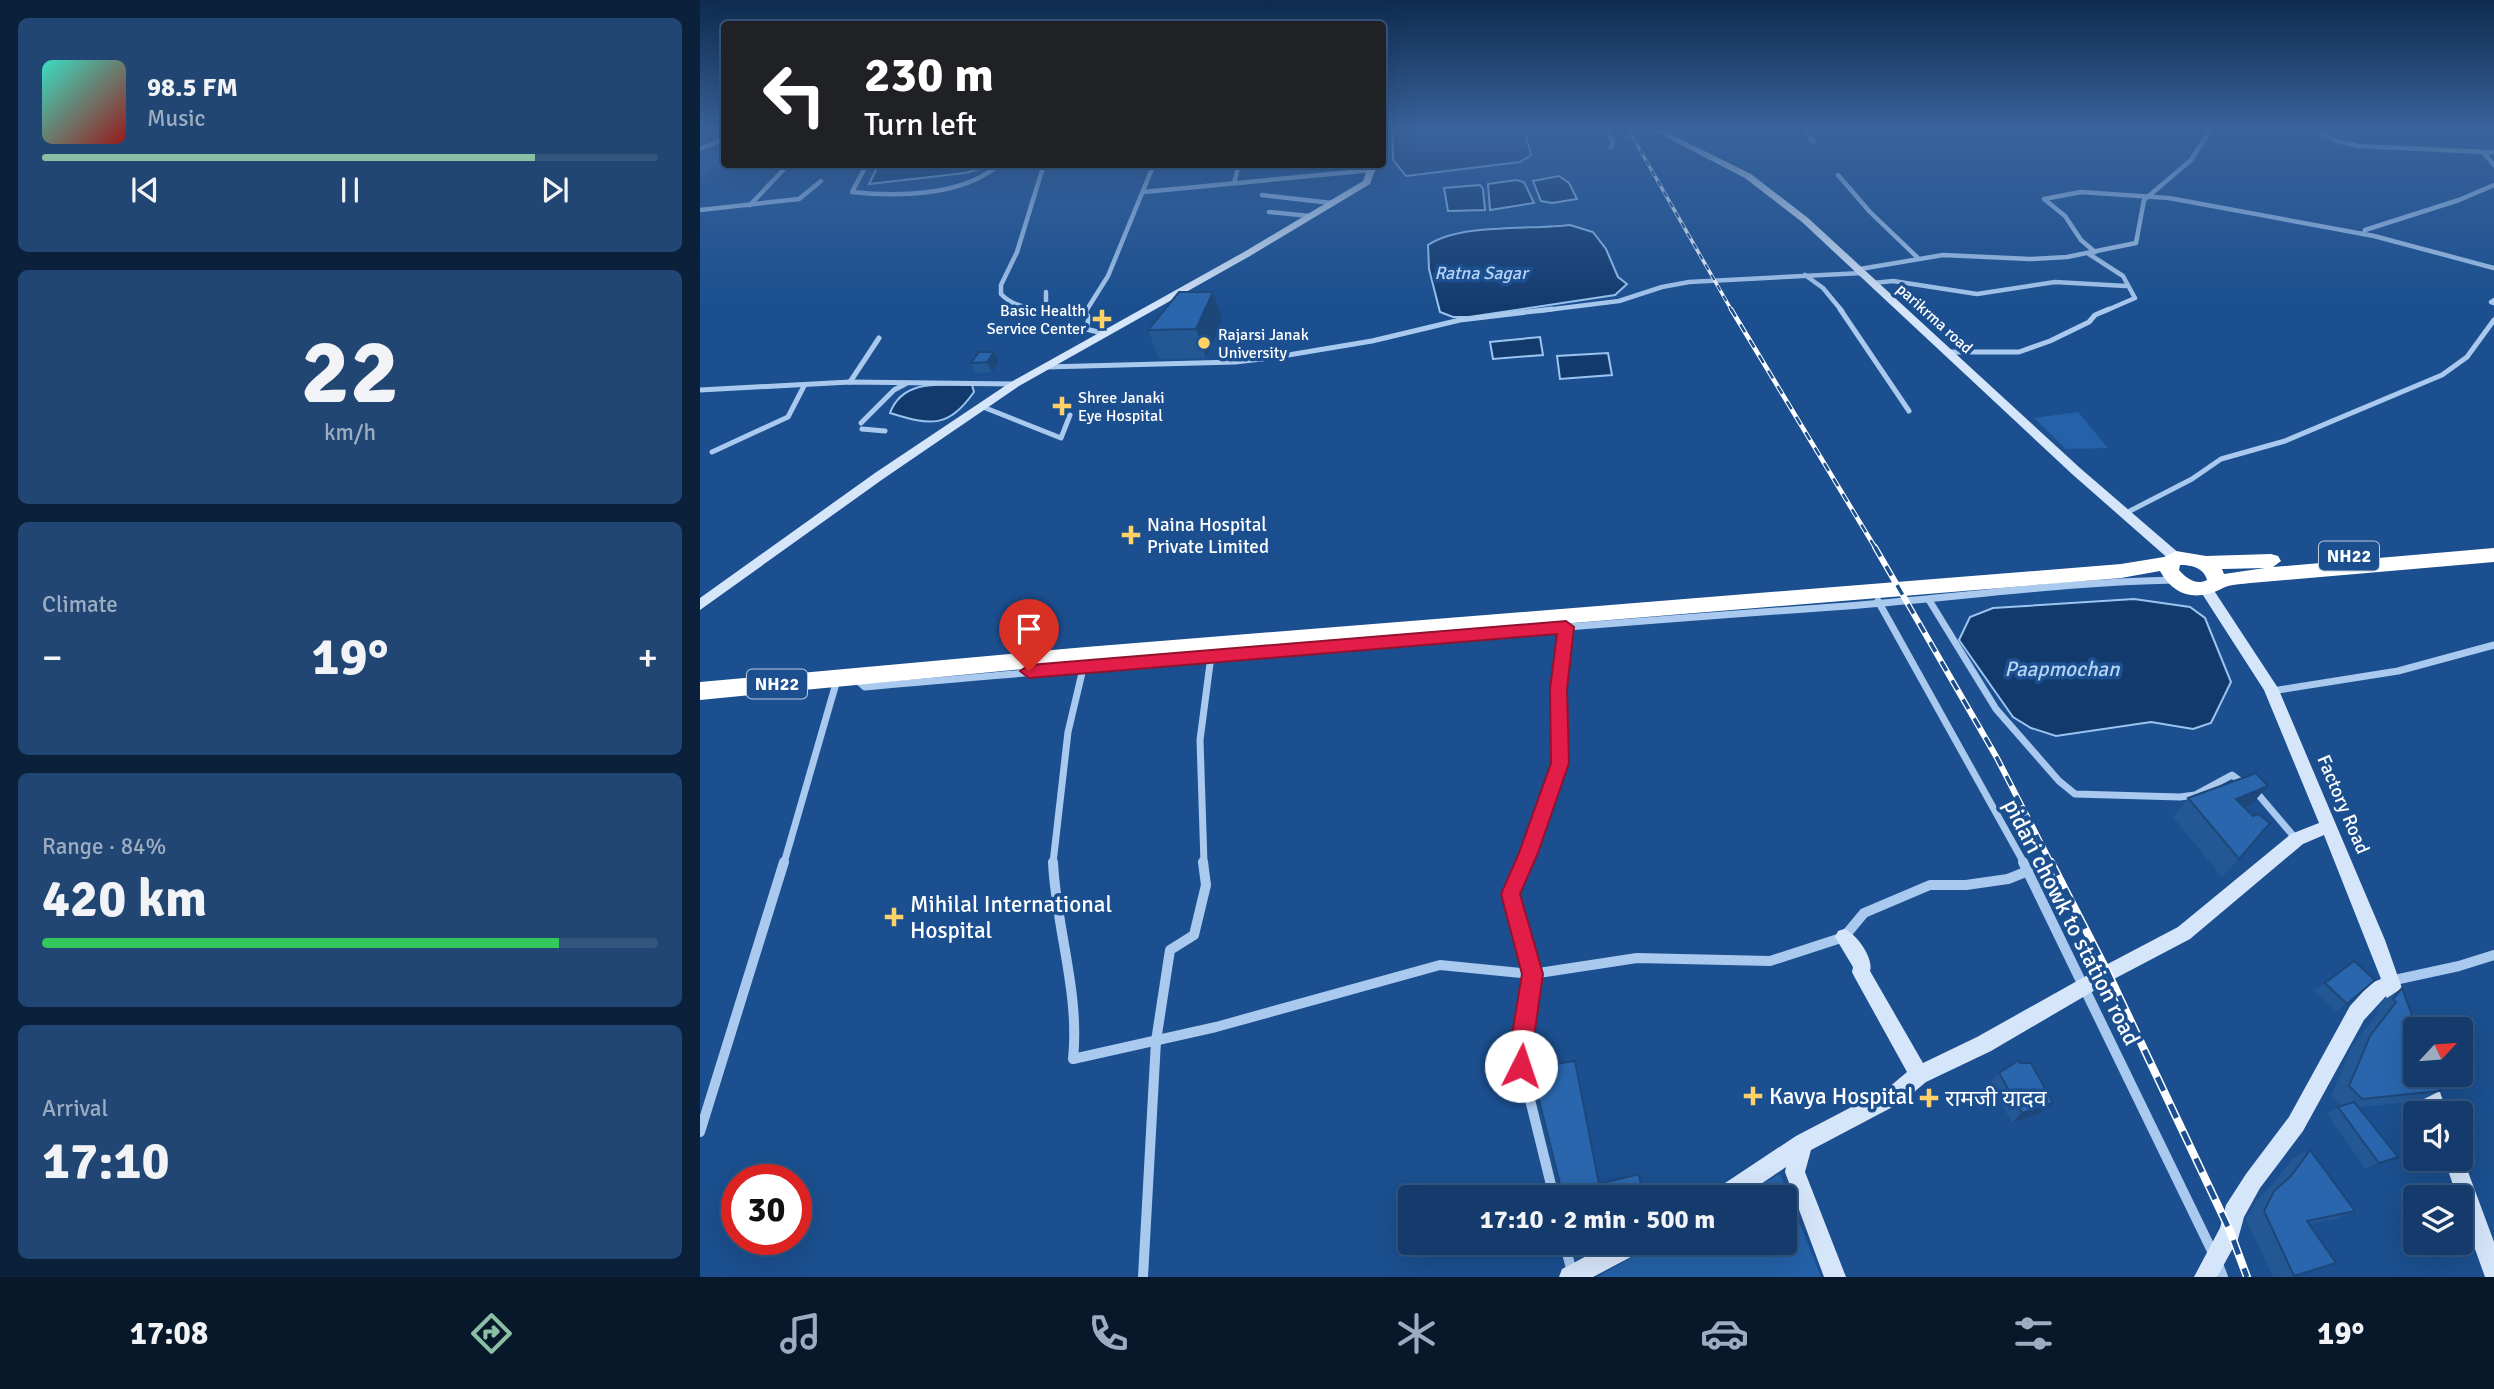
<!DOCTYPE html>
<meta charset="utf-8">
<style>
:root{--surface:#143b6b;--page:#214673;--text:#f1f3f6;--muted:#9dadc1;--line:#33557e;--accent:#8abfa5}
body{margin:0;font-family:Signika,"Noto Sans Devanagari",sans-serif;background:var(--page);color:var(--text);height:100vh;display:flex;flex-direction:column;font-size:26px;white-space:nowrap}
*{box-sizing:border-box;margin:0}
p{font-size:23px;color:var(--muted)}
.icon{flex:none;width:38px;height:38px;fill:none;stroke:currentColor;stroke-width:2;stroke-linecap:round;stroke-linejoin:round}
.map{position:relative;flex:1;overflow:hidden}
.side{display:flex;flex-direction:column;gap:18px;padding:18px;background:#0b203b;width:700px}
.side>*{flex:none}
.hud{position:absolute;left:21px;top:21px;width:665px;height:147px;border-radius:7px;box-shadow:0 7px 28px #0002,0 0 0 2px var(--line);background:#202124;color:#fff;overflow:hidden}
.needle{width:46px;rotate:64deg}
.fabs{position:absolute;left:1703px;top:1017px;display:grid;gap:14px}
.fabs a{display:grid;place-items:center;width:70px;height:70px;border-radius:7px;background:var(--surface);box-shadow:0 7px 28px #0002,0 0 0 2px var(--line);font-size:35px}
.speed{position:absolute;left:21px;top:1164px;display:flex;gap:14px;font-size:35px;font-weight:700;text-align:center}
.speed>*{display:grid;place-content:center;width:91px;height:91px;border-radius:50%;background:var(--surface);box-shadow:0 7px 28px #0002,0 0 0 2px var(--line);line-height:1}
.speed .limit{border:10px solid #d22;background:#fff;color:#111}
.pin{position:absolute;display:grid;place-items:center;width:60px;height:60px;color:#fff;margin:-72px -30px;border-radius:50% 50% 50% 0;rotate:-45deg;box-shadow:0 0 7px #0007}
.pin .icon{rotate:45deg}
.me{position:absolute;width:77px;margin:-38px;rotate:4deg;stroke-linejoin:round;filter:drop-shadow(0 0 5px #0008)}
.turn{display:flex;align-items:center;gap:24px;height:147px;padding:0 28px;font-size:32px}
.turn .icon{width:91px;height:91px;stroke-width:2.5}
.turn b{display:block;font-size:49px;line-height:60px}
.big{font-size:52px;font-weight:700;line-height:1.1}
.side .widget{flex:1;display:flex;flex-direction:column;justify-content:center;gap:10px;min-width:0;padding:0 24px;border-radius:10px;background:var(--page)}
.side .dial{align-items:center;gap:0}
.dial b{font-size:91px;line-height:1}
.song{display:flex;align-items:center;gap:21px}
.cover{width:84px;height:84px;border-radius:10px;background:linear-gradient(135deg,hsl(170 70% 55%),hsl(0 70% 35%))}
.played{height:7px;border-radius:4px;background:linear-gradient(90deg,var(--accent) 80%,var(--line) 80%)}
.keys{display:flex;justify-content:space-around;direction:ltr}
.heat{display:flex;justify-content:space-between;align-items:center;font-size:38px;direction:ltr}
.charge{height:10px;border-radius:5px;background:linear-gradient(90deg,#34c759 84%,var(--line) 0)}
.trip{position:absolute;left:698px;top:1185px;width:399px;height:70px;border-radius:7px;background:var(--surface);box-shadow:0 7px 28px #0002,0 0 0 2px var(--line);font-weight:700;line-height:70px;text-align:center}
.dock{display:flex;height:112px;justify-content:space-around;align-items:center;background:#08182b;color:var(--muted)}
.dock .icon{width:49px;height:49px}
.dock .selected{color:var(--accent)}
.dock b{font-size:32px;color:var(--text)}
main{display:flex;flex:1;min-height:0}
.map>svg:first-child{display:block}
</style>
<main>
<section class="side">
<div class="widget">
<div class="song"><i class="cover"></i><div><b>98.5 FM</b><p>Music</p></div></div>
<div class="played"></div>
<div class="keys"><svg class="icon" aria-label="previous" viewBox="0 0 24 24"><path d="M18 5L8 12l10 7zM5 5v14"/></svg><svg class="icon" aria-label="pause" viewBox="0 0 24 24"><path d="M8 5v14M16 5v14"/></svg><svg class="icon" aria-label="next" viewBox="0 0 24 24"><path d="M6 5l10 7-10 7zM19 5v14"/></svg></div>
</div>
<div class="widget dial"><b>22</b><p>km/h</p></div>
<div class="widget"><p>Climate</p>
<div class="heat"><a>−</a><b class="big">19°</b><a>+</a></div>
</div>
<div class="widget"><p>Range · 84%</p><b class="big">420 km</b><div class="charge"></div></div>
<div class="widget"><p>Arrival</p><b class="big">17:10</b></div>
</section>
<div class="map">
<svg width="1794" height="1277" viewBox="0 0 1794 1277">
<rect width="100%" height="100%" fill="#1b4f8f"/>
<g fill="#2461a8">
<path d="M 9,146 L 24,147 L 24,164 L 54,165 L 9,170 L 0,176 L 0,150 Z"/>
<path d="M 1378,412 L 1408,448 L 1366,449 L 1334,418 Z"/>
<path d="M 1080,1174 L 1121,1277 L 897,1277 L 958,1243 L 1085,1242 L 1085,1197 L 1039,1197 Z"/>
</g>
<g fill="#123a6d" stroke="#9cc4f0" stroke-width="2">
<path d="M 693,129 L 824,129 L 831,155 L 820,162 L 706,176 L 693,160 Z"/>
<path d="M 179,164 L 283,164 L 283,165 L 279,169 L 265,173 L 169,184 Z"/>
<path d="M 859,176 L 869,183 L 877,199 L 852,203 L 841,201 L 833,181 Z"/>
<path d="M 816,180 L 824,182 L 834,203 L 790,210 L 788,184 Z"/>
<path d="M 780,185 L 783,189 L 785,210 L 748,211 L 744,188 Z"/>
<path d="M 870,225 L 893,232 L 906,249 L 918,277 L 927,284 L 915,295 L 769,317 L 753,317 L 740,312 L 729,269 L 728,245 C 761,223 830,230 870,225 Z"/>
<path d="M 840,337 L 843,355 L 793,359 L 790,342 Z"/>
<path d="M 908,353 L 912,375 L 860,379 L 857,356 Z"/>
<path d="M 272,385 L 274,392 C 248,428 232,426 190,413 C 203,378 242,385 272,385 Z"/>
<path d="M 1434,599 L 1490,607 L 1505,618 L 1531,682 L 1511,723 L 1493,729 L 1451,722 L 1356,736 L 1331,728 L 1313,717 L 1259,640 L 1270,617 L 1293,608 Z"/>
</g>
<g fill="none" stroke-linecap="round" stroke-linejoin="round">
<g stroke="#a9c9ee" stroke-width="4.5">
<path d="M 908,129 L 913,144 L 911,147"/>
<path d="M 1103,129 L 1113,141"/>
<path d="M 1617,129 L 1637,141 L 1658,146 L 1785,152"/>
<path d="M 0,149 L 24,139"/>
<path d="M 1794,152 L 1784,153 L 1794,165"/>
<path d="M 167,164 L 152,192 C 196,197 260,196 296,167"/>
<path d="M 344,164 L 317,252 L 301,285 L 301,294 C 321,315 353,307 379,311"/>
<path d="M 297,165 L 296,167 L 340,164"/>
<path d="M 1138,175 L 1170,212 L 1218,258"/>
<path d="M 534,183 L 539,164"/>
<path d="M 443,192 L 673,170"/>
<path d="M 562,195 L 632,203"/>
<path d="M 50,205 L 86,167"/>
<path d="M 0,210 L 99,199 L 121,181"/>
<path d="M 569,212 L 610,216"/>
<path d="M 1664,234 L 1665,230 L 1759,200 L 1794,185"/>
<path d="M 1395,252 L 1381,240 L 1365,216 L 1344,199 L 1381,192 L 1469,198 L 1674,236 L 1794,268"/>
<path d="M 1389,254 L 1423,276 L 1435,298 L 1405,311"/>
<path d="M 1160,269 L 1243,255 L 1330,259 L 1367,257 L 1436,243 L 1444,200 L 1491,160 L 1511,129"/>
<path d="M 1105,275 L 1123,288 L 1142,311"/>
<path d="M 1173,283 L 1193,281 L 1277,294 L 1355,282 L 1426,286"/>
<path d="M 346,292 L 346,309"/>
<path d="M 1794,300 L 1791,302 L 1794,303"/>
<path d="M 386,311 L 408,276 L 454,164"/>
<path d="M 838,311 L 919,301 L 962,287 L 989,282 L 1162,273"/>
</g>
<g stroke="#a9c9ee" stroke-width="5">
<path d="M 350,309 L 385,312 L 389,318 L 386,329 L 406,334"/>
<path d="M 1140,309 L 1209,411"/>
<path d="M 385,312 L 387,309"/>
<path d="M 1248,352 L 1319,352 L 1350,341 L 1389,322 L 1395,315 L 1409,309"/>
<path d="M 346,367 L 535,362 L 570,358 L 672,341 L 760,320 L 852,309"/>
<path d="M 150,382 L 179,338"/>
<path d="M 0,390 L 150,382 L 315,384"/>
<path d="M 283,407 L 361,438 L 370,415"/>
<path d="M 161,423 L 194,390 L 207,383"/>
<path d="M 162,429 L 185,431"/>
<path d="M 12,452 L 88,417 L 104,386"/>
<path d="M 1426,513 L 1492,479 L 1521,459 L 1585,441 L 1742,375 L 1767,357 L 1794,320"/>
</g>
<g stroke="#a9c9ee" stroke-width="7">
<path d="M 1229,600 L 1296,709 L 1359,781 L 1375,794 L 1480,797 L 1495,795 L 1532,775 L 1557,793 L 1596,839"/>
<path d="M 1178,601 L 1324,863"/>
<path d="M 157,680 L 165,687 C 487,659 810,630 1133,607 C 1247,599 1361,582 1475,580"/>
<path d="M 1572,691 L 1698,671 L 1794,645"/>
<path d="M 84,863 L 137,680"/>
<path d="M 353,863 L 368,732 L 386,656"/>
<path d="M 504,863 L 500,740 L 511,656"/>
<path d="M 824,863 L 860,763 L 858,689 L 866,627"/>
</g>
<g stroke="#a9c9ee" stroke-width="10">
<path d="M 353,862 C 356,928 380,993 373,1059 L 516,1027 L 740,965 L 832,974 L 937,958 L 1070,961 L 1144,937 L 1164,913 L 1230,885 L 1266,885 L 1308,879 L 1328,871"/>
<path d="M 825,862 L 811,894 L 832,974 L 820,1059 L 854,1197"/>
<path d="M 1323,862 L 1513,1253"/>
<path d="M 1690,981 L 1759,966 L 1794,955"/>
<path d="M 0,1132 L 84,862"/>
<path d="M 864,1242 L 872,1272"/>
<path d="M 1518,1264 L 1523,1277"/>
<path d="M 443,1277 L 456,1041 L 470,950 L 494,935 L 506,885 L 503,862"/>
</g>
<g fill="#d6e6fa" fill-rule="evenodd">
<path d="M 950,129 L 960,129 L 1051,174 L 1108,218 L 1380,468 L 1481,555 L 1482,558 L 1481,561 L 1471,561 L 1372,474 L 1102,222 L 1045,178 Z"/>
<path d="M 669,164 L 677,164 L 670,184 L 550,256 L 319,386 L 183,479 L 0,610 L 0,598 L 175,473 L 311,382 L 544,252 L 663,181 Z"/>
<path d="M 1506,584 L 1511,586 L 1578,688 L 1685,940 L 1709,1008 L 1707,1015 L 1700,1017 L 1693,1015 L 1686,996 L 1664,1020 L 1603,1131 L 1560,1188 L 1544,1217 L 1538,1239 L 1517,1277 L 1494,1277 L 1520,1228 L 1526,1205 L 1546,1174 L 1589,1117 L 1650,1006 L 1671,983 L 1681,979 L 1624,835 L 1603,844 L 1490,939 L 1414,979 L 1291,1051 L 1226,1082 L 1202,1102 L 1111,1150 L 1105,1172 L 1146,1277 L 1124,1277 L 1085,1172 L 1086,1167 L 1042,1197 L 1013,1197 L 1016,1189 L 1096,1136 L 1188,1088 L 1207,1072 L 1155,978 L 1152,972 L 1153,967 L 1135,937 L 1138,931 L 1144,929 C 1156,933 1174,958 1170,971 L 1223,1063 L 1277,1037 L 1402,967 L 1478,927 L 1591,834 L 1619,823 L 1564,690 L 1499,589 Z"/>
<path d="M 1715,1072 L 1715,1074 L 1734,1074 L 1747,1113 L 1727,1113 L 1714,1074 Z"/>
<path d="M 1760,1150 L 1794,1242 L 1794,1277 L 1785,1277 L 1760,1207 L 1760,1197 L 1757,1197 L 1744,1158 L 1760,1158 Z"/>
<path d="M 913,1242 L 947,1242 L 944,1250 L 893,1277 L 859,1277 L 862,1269 Z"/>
</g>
<path fill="#fff" fill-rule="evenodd" d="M 1794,548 L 1794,562 L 1551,583 C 1543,584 1530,584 1523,588 C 1498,601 1475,598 1460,571 L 1421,578 L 386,663 L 0,700 L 0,682 L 386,647 L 1421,564 L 1464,557 L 1476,551 L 1506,556 L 1571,554 L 1578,556 L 1581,561 L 1573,567 ZM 1480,565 C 1492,565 1504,568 1507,580 C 1496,586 1486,578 1479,570 ZM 1565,568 L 1524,574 L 1522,569 Z"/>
<g stroke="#fff" stroke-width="3.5">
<path id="rail-far3" d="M 928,129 L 1032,311"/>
</g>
<g stroke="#fff" stroke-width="4.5">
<path id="rail-far2" d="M 1031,309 L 1176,549"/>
</g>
<g stroke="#fff" stroke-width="6">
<path id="rail-far1" d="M 1175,547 L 1297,758 L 1351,863"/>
</g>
<g stroke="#fff" stroke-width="8">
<path id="rail" d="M 1351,862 L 1408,973 L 1530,1231 L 1547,1277"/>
</g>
<use href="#rail-far3" stroke="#1b4f8f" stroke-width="2" stroke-dasharray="6" stroke-linecap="butt"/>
<use href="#rail-far2" stroke="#1b4f8f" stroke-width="2.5" stroke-dasharray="9" stroke-linecap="butt"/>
<use href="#rail-far1" stroke="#1b4f8f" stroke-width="3.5" stroke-dasharray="11" stroke-linecap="butt"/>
<use href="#rail" stroke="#1b4f8f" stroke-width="5" stroke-dasharray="15" stroke-linecap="butt"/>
</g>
<g fill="#245895">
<path d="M 522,321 L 506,358 L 459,359 L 448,330 Z"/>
<path d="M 294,352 L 299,361 L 292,372 L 276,373 L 271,363 Z"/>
<path d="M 1488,798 L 1551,805 L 1545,807 L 1539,859 L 1522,877 L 1473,817 Z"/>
<path d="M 1654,961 L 1647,1004 L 1636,1011 L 1614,991 Z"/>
<path d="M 1702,988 L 1740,1091 L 1720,1101 L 1658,1107 L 1685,1163 L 1666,1169 L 1626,1113 L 1641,1106 L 1631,1096 L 1652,1046 L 1678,1013 L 1676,1010 L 1684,1000 Z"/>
<path d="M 1320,1063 L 1353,1103 L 1341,1113 L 1312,1123 L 1290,1084 L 1299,1073 Z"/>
<path d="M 831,1068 L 899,1184 L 859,1186 L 833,1082 Z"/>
<path d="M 1610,1150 L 1655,1211 L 1636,1219 L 1609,1224 L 1636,1263 L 1593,1277 L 1573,1277 L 1546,1219 L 1557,1200 L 1573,1184 L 1592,1159 Z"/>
</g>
<g fill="#1d4779">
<path d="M 513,292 L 522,321 L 506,358 L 496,329 Z"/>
<path d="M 294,352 L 299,361 L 292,372 L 287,362 Z"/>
<path d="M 1568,786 L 1551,805 L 1519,817 L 1536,799 Z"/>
<path d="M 1353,1103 L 1341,1113 L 1312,1123 L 1322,1113 Z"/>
<path d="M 1698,1157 L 1685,1163 L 1666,1169 L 1679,1163 Z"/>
<path d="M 879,1242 L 904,1242 L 875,1254 L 874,1244 Z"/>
</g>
<g fill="#2a66ad" stroke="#1d4779" stroke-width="2">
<path d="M 479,292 L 513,292 L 496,329 L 448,330 Z"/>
<path d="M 279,352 L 294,352 L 287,362 L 271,363 Z"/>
<path d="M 1556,773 L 1568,786 L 1536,799 L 1553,816 L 1558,814 L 1570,823 L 1539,859 L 1488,798 Z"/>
<path d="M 1654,961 L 1675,980 L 1647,1004 L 1625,983 Z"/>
<path d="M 1702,988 L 1717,1029 L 1715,1029 L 1715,1074 L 1734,1074 L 1740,1091 L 1662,1099 L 1649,1086 L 1670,1036 L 1696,1002 L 1693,999 Z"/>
<path d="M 1319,1060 L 1320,1063 L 1331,1063 L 1353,1103 L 1322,1113 L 1299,1073 Z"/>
<path d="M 875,1061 L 899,1184 L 939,1174 L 943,1197 L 856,1197 L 855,1193 L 860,1184 L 831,1068 Z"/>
<path d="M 1654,1102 L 1698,1157 L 1679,1163 L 1638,1107 Z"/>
<path d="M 1610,1150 L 1655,1211 L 1607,1221 L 1636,1263 L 1594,1276 L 1564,1211 L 1574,1191 L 1591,1176 Z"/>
</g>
<linearGradient id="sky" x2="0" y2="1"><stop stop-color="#0f2b4f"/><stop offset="0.42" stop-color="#39639b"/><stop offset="1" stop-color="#39639b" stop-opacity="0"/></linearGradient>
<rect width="1794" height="308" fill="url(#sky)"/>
<path fill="#e11d48" stroke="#92132f" stroke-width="2" d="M 866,621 L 874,627 L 867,689 L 869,763 L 838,853 L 820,894 L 843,974 L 831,1059 L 833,1066 L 829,1073 L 821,1077 L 814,1073 L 808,1059 L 822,974 L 801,894 L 819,853 L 851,763 L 850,689 L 857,634 L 329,678 L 320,671 L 329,665 Z"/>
<g fill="#ffd166" stroke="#1b4f8f" stroke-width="2.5">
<path d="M398.5 308.5h7v7h7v7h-7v7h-7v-7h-7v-7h7z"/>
<circle cx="504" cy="343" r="7"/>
<path d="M358.5 395.5h7v7h7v7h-7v7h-7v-7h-7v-7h7z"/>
<path d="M427.5 524.5h7v7h7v7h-7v7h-7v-7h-7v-7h7z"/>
<path d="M190.5 906.5h7v7h7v7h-7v7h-7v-7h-7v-7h7z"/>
<path d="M1049.5 1085.5h7v7h7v7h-7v7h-7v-7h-7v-7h7z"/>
<path d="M1225.5 1087.5h7v7h7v7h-7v7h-7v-7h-7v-7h7z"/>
</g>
<g text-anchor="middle" stroke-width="7" stroke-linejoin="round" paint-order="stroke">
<g font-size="16" fill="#fff" stroke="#1b4f8f" text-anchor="start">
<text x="386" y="316" text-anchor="end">Basic Health<tspan x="386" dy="18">Service Center</tspan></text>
<text x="518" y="340">Rajarsi Janak<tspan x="518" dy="18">University</tspan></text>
<text x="378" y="403">Shree Janaki<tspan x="378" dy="18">Eye Hospital</tspan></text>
</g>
<g font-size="16" fill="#fff" stroke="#1b4f8f">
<text transform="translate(1235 318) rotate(42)" y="6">parikrma road</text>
</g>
<g font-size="18" font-style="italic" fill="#b5d3f5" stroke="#1b4f8f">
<text x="781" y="279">Ratna Sagar</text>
</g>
<g fill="#1b4f8f" stroke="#bbcadd" stroke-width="2">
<rect x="1619" y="541.5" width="60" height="29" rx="5"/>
<rect x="47" y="669.5" width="60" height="29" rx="5"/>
</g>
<g font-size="18" font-weight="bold" fill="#fff">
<text x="1649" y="562">NH22</text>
<text x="77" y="690">NH22</text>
</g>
<g font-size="19" fill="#fff" stroke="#1b4f8f" text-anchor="start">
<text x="447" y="531">Naina Hospital<tspan x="447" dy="22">Private Limited</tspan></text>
</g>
<g font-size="19" fill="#fff" stroke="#1b4f8f">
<text transform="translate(1644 804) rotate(67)" y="7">Factory Road</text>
</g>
<g font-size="21" font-style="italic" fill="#b5d3f5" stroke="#1b4f8f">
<text x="1362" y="676">Paapmochan</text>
</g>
<g font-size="23" fill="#fff" stroke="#1b4f8f" text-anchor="start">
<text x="210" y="912">Mihilal International<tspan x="210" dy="26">Hospital</tspan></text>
<text x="1069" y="1104">Kavya Hospital</text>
<text x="1245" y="1106">रामजी यादव</text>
</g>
<g font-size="23" fill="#fff" stroke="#1b4f8f">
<text transform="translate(1372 922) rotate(63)" y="8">pidari chowk to station road</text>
</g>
</g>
</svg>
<div class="fabs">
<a><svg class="needle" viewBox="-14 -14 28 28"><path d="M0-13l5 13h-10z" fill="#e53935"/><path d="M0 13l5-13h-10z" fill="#9dadc1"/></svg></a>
<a><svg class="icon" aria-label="sound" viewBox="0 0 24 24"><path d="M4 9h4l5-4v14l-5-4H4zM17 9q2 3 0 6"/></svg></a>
<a><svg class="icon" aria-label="layers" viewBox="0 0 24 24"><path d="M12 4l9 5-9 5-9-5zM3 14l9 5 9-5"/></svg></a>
</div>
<div class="speed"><div class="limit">30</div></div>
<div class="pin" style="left:329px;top:671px;background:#d93025"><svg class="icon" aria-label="arrive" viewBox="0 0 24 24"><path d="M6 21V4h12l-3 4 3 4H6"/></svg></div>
<svg class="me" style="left:821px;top:1066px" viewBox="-20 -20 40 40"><circle r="19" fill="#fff"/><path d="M0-13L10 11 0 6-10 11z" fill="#e11d48"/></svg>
<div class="trip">17:10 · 2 min · 500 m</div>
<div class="hud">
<div class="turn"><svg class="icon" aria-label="left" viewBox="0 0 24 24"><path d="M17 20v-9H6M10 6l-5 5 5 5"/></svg><div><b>230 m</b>Turn left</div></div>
</div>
</div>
</main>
<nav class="dock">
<b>17:08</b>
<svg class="icon selected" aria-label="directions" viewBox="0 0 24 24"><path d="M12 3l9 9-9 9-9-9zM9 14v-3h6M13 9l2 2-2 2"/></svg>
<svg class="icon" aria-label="music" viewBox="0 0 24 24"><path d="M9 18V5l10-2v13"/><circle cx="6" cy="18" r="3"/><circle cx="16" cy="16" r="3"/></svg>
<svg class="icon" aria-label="phone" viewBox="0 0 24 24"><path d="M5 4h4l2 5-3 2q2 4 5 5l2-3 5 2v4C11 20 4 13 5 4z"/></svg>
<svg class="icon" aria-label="climate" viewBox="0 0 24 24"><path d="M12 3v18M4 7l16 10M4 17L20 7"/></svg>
<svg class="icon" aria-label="car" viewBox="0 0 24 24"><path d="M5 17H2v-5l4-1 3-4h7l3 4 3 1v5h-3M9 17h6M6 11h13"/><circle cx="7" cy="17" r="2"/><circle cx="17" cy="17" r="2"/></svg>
<svg class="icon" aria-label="filters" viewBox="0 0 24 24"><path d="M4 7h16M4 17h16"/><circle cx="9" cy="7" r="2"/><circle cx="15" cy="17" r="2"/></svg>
<b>19°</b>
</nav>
